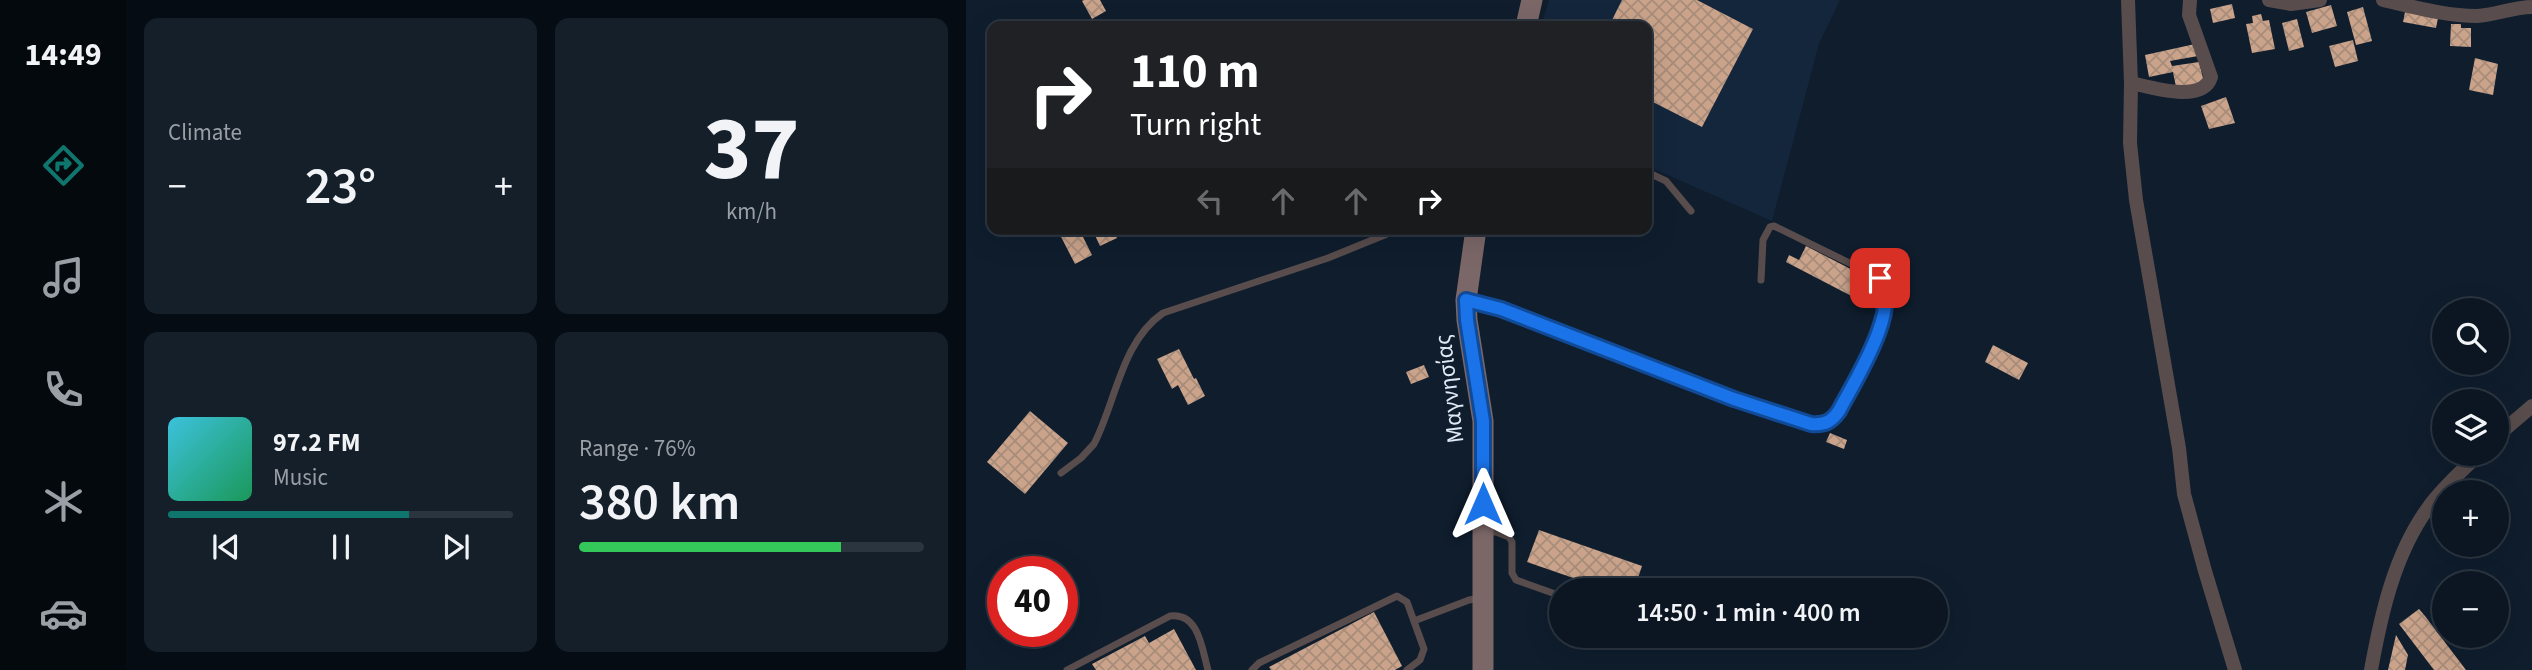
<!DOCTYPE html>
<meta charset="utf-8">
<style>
:root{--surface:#0b1622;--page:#141f2a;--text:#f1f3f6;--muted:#9a9fa5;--line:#2b3540;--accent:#0f766e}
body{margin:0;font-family:"Source Sans 3",sans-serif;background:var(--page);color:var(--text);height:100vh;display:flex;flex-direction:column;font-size:26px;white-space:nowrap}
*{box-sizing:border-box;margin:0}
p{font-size:23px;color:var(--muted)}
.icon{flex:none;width:38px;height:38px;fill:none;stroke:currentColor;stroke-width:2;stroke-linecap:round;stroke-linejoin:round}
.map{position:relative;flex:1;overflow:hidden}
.side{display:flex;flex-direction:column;gap:18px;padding:18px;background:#060c13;width:840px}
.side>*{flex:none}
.hud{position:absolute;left:21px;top:21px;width:665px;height:214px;border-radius:14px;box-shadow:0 7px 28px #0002,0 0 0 2px var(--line);background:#202124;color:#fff;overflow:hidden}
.tools{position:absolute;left:1466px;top:298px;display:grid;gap:14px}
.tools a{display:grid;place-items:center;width:77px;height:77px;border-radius:50%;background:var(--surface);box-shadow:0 7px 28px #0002,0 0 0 2px var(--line);font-size:35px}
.speed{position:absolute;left:21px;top:556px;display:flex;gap:14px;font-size:35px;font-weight:700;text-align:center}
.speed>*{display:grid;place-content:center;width:91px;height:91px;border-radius:50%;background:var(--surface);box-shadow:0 7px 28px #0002,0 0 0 2px var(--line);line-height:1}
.speed .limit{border:10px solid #d22;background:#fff;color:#111}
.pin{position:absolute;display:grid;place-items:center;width:60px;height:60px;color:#fff;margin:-30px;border-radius:14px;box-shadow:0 4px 10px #0006}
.me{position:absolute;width:77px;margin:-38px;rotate:0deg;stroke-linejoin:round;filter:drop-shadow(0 0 5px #0008)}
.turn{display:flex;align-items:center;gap:24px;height:147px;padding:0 28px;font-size:32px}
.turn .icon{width:91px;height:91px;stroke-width:2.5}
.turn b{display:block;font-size:49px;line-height:60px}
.lanes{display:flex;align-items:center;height:66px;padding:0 28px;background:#0003;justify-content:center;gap:35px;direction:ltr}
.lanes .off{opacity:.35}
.big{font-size:52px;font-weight:600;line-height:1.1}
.side .widget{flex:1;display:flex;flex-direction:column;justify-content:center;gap:10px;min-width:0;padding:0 24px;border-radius:14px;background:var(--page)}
.side .dial{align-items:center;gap:0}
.dial b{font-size:91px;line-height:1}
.song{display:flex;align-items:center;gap:21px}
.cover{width:84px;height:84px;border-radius:10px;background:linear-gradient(135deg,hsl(190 70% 55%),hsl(150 70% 35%))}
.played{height:7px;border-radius:4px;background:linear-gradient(90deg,var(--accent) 70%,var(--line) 70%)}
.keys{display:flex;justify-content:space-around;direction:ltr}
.heat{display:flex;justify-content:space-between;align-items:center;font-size:38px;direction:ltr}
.charge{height:10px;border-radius:5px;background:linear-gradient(90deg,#34c759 76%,var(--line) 0)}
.side .tiles{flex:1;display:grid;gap:18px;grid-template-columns:repeat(2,1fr)}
.trip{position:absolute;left:583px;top:578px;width:399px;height:70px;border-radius:35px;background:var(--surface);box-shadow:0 7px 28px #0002,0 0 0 2px var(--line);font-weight:600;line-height:70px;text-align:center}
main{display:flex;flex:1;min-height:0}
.menu{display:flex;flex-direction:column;width:126px;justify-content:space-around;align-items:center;background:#04090e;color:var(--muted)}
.menu .icon{width:49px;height:49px}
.menu .current{color:var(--accent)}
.menu b{font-size:32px;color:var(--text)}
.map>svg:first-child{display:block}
</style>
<main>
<nav class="menu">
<b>14:49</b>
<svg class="icon current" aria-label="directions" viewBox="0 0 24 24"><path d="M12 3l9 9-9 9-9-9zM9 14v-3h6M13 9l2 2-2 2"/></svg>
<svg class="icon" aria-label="music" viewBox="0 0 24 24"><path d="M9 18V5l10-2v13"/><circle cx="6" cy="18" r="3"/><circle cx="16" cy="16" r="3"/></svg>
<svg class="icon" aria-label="phone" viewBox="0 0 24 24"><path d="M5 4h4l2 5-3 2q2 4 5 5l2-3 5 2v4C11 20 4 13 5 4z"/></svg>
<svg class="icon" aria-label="climate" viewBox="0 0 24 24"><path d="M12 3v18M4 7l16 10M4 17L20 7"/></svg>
<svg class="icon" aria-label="car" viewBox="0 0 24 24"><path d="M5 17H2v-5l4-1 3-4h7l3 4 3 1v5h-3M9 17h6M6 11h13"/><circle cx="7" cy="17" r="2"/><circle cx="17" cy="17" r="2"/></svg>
</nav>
<section class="side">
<div class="tiles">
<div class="widget"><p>Climate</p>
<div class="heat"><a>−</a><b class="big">23°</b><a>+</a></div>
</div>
<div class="widget dial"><b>37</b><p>km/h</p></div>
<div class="widget">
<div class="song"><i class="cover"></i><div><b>97.2 FM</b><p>Music</p></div></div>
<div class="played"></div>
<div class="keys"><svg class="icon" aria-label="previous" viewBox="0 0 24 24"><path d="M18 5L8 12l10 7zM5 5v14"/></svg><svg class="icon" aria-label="pause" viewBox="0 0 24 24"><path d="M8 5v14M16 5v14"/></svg><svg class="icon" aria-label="next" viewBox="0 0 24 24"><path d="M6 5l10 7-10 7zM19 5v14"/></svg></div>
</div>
<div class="widget"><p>Range · 76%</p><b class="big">380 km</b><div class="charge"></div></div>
</div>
</section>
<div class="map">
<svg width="1566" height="670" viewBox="0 0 1566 670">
<defs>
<pattern id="building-cross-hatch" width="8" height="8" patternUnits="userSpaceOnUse" patternTransform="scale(1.75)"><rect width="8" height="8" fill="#caa38a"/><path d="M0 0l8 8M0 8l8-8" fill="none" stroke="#a88c7a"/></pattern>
</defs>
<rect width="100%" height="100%" fill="#0f1d2d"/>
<path fill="#14263c" d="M 583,0 L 874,0 L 853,44 L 806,221 L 681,166 L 681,26 L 575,26 Z"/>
<g fill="url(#building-cross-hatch)">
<path d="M 118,0 L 134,0 L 140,11 L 126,19 L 116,1 Z"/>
<path d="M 656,0 L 731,0 L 787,29 L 736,127 L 681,99 L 681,26 L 643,26 Z"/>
<path d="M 1266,4 L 1269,18 L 1247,23 L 1244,9 Z"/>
<path d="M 1365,5 L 1371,26 L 1346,33 L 1340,12 Z"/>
<path d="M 1397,7 L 1406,41 L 1390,45 L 1381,12 Z"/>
<path d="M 1439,12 L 1472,18 L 1470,28 L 1437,22 Z"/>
<path d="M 1295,14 L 1297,21 L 1303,20 L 1309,49 L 1286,53 L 1280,24 L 1287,23 L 1286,16 Z"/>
<path d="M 1331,19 L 1338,47 L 1323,51 L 1316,23 Z"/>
<path d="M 1485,24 L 1495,24 L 1495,28 L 1505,28 L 1505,47 L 1484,46 Z"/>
<path d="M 1387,40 L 1392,61 L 1369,67 L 1363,46 Z"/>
<path d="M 1229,44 L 1232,56 L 1204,61 L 1206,66 L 1233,62 L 1239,86 L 1211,92 L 1207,72 L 1183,77 L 1179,55 Z"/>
<path d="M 1509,58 L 1532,64 L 1527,95 L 1503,90 Z"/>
<path d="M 1260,97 L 1269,123 L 1243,129 L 1235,106 Z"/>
<path d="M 91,229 L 113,229 L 126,255 L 109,264 Z"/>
<path d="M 126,229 L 147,229 L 151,238 L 134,246 Z"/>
<path d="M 840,246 L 904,279 L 897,293 L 897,297 L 905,301 L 902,307 L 894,303 L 895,301 L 820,262 L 823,255 L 833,260 Z"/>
<path d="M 1027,345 L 1062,363 L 1053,380 L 1019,362 Z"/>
<path d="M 213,349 L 228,379 L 230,378 L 239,396 L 222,405 L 212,385 L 206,389 L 191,359 Z"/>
<path d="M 458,365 L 463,377 L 445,384 L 440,372 Z"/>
<path d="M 64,411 L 102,443 L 59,494 L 21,462 Z"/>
<path d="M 864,433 L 881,440 L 878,449 L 860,442 Z"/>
<path d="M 573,530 L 676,566 L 668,590 L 642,590 L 561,562 Z"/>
<path d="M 1453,609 L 1459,616 L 1500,670 L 1468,670 L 1433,624 Z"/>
<path d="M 408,612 L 436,666 L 429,670 L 305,670 L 303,667 Z"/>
<path d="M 208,629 L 230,670 L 130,670 L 126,664 L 179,636 L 183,643 Z"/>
<path d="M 1430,635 L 1442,655 L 1439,670 L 1422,670 Z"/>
</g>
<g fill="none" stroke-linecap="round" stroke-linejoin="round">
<g stroke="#584c4c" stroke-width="7">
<path d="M 681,172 L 700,181 L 725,211"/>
<path d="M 501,300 L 535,309 L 768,399 L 845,424 C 859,425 865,422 873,411 C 888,382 936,308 914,278 L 808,226 L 804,227 L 797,240 L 795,280"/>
<path d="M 95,473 L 115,458 L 128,444 C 150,402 155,342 197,313 L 362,258 L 421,234 L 427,229"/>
<path d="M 518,532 L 530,532 L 543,537 L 546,542 L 546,573 L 550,580 L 595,596"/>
<path d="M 448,621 L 503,600 L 515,598"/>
<path d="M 101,670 L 204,616 C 233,612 236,649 242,670"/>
<path d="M 286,670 L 293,663 L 431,596 L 441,602 L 458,649 L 454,660 L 441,670"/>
</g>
<g stroke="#584c4c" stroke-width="14">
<path d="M 1162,0 L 1165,83 L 1164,143 L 1170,200 L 1213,448 L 1218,494 L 1239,571 L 1269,670"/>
<path d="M 1303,0 L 1325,4 L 1354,0"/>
<path d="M 1417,0 C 1448,7 1480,16 1511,16 C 1530,15 1547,7 1566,7"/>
<path d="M 1165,83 C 1184,87 1237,104 1245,77 L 1223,15 L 1224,0"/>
<path d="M 1531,436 L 1566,406"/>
<path d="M 1405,670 C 1415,615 1428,555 1462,508 C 1476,488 1496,471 1514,453"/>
</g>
<g stroke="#7b6767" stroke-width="21">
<path d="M 560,26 L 566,0"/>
<path d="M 510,229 L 500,300 L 501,320 L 517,421 L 517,670"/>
</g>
</g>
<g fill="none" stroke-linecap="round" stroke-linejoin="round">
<g stroke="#114b97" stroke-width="18">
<path id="route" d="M 517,504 L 517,421 L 501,320 L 500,300 L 535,309 L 768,399 L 845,424 C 859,425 865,422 873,411 C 888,382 936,308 914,278"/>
</g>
<use href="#route" stroke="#1a73e8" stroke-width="12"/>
</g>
<g text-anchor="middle" stroke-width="7" stroke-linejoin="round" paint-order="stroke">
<g font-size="24" fill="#e0eaf5" stroke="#0f1d2d">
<text transform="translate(483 389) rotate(-97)" y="8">Μαγνησίας</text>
</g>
</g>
</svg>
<div class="tools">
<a><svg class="icon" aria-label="search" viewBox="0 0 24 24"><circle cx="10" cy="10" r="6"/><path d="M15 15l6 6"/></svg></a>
<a><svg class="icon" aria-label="layers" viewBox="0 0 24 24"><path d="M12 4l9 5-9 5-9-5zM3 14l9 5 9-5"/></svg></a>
<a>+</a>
<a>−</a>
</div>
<div class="speed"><div class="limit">40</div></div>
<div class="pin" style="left:914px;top:278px;background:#d93025"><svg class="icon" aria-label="arrive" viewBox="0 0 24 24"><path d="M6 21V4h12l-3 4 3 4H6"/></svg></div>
<svg class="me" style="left:517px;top:504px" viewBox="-20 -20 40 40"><path d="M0-17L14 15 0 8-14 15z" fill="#1a73e8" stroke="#fff" stroke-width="4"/></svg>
<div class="trip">14:50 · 1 min · 400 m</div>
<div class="hud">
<div class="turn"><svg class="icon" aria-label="right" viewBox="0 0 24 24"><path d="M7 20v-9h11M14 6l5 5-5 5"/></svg><div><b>110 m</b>Turn right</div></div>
<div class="lanes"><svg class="icon off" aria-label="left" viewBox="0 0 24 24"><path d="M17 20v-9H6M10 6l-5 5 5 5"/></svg><svg class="icon off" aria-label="ahead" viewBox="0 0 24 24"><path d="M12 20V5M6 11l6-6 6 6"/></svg><svg class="icon off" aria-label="ahead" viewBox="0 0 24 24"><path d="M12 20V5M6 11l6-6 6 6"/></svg><svg class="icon" aria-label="right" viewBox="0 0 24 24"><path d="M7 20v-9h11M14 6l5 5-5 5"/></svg></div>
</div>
</div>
</main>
